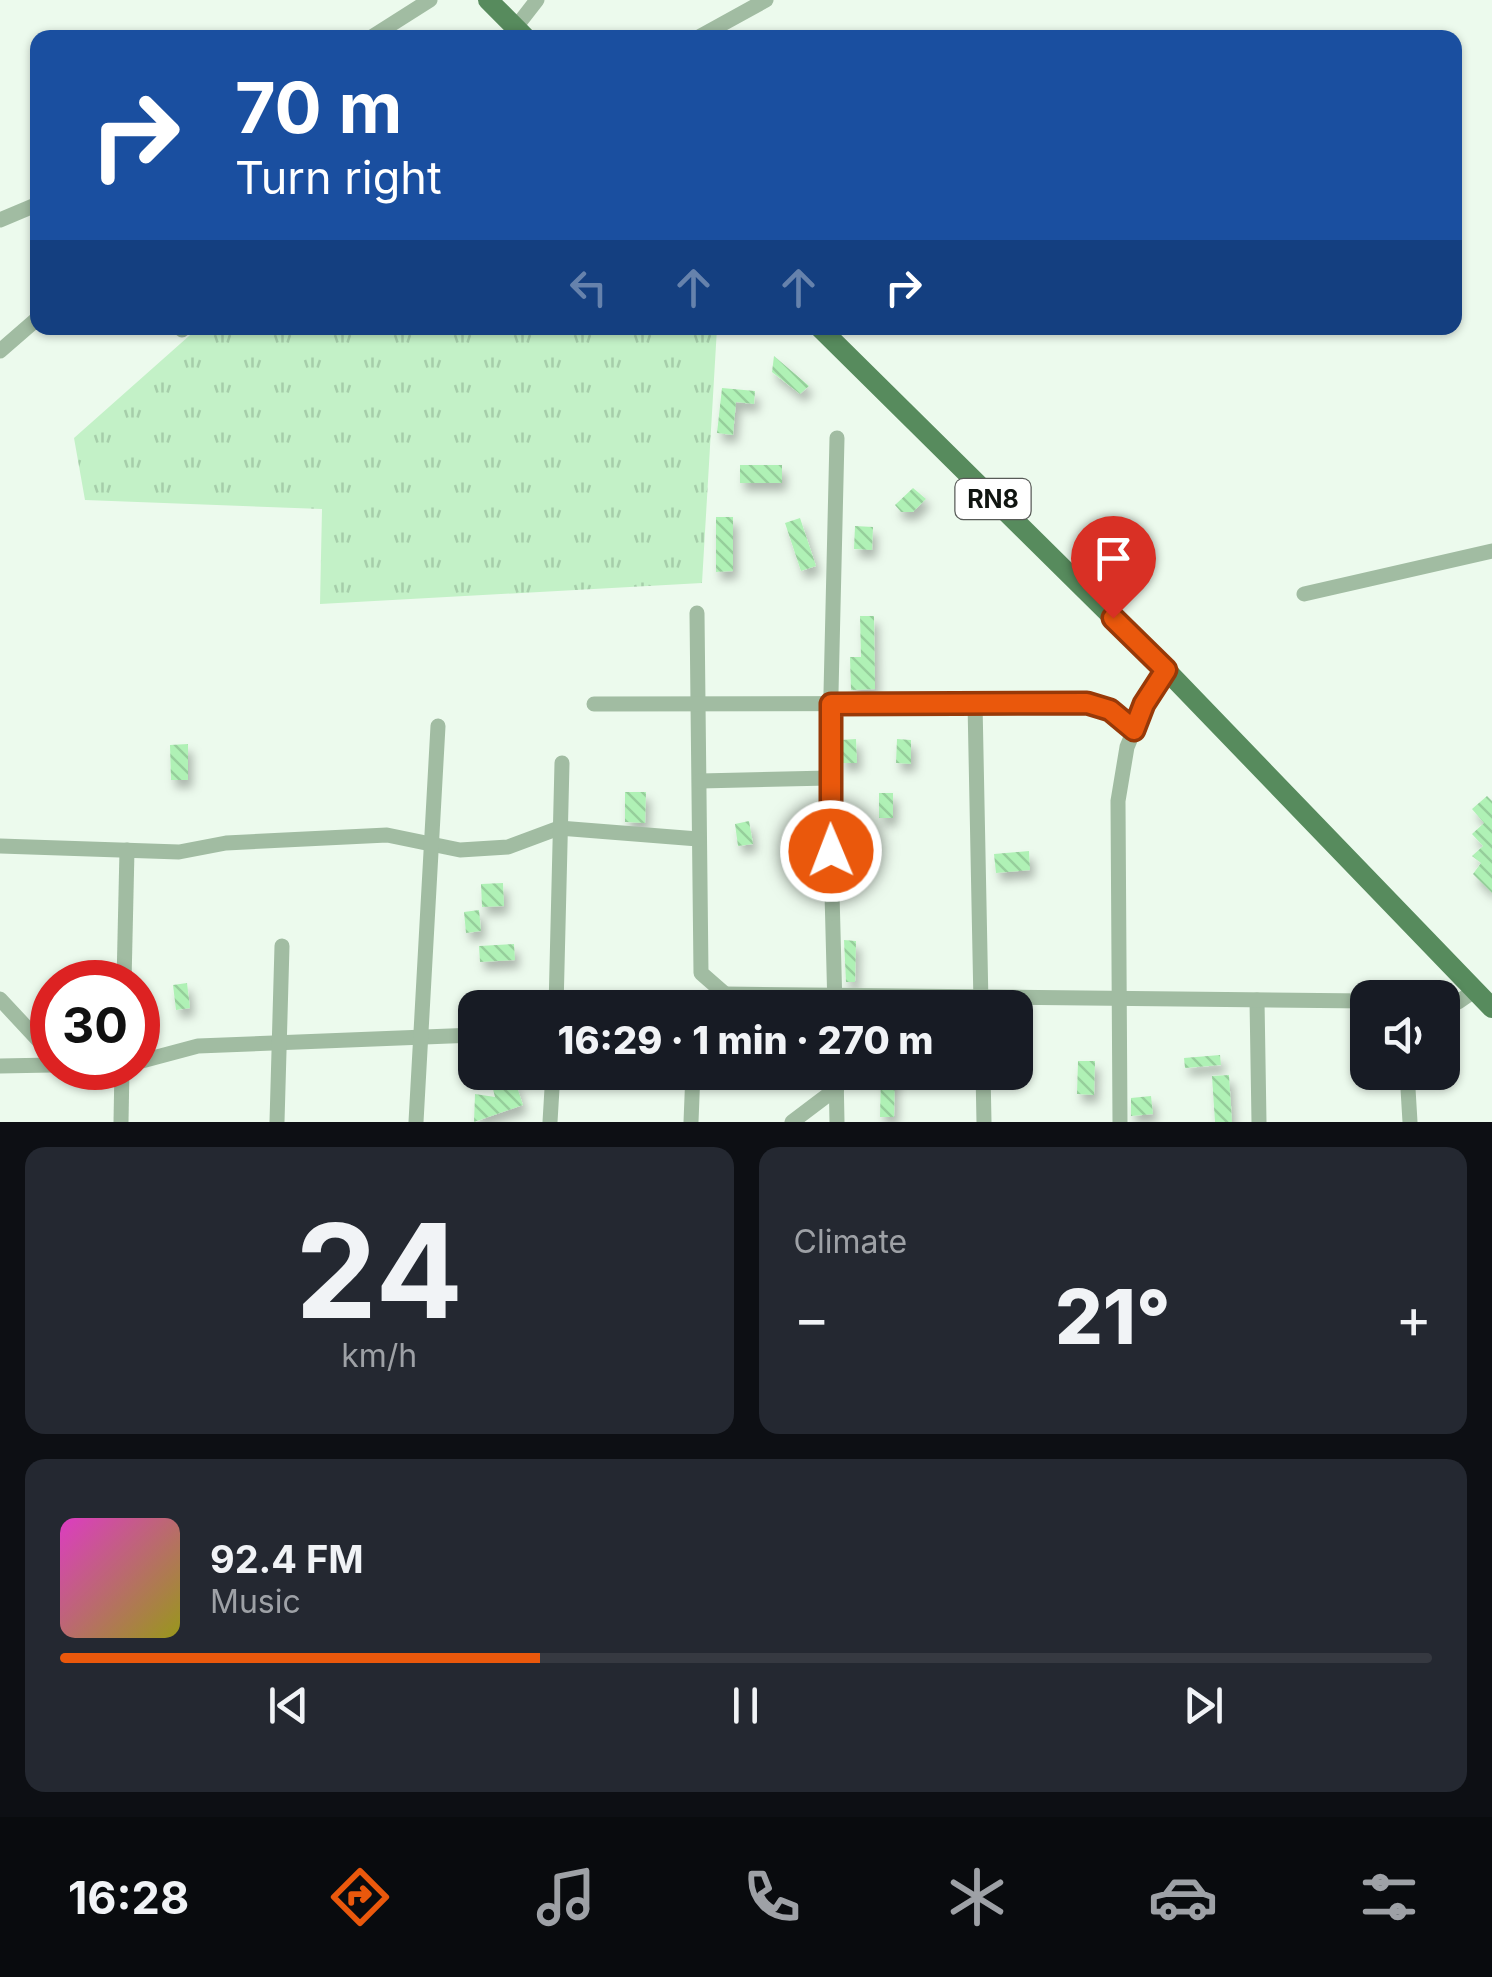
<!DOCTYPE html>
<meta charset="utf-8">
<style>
:root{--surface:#171b24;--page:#242831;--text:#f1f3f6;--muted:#9ea1a6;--line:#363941;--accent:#ea580c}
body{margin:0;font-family:Inter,sans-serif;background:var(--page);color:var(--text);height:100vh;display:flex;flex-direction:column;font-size:38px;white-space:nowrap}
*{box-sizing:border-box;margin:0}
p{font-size:32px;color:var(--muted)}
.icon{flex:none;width:55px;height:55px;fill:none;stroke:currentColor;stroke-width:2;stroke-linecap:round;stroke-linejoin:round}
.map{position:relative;height:1122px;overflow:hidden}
.drawer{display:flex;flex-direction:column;gap:25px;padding:25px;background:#0d0f14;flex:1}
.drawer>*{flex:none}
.hud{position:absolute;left:30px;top:30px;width:1432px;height:305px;border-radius:20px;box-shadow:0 2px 8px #0004;background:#1a4fa0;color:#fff;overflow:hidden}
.buttons{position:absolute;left:1350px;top:980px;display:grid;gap:20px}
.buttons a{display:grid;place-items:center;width:110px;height:110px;border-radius:20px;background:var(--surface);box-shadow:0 2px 8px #0004;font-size:50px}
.speed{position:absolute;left:30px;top:960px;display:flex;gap:20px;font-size:50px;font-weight:700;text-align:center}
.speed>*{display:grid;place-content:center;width:130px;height:130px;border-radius:50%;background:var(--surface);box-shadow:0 2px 8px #0004;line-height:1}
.speed .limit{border:15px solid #d22;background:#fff;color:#111}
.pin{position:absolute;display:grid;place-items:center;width:85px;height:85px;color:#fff;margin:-102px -42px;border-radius:50% 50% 50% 0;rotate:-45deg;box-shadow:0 0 10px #0007}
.pin .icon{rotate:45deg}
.me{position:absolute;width:110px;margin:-55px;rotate:359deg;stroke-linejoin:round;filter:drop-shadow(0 0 8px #0008)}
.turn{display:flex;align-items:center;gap:35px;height:210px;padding:0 40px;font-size:45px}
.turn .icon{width:130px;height:130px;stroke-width:2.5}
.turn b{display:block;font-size:70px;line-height:85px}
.lanes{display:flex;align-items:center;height:95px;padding:0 40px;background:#0003;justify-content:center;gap:50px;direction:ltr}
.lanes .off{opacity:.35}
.big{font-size:75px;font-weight:800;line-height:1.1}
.drawer .tile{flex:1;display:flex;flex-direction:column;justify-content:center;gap:15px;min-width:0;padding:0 35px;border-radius:20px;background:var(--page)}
.drawer .dial{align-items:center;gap:0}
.dial b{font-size:130px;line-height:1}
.song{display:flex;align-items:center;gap:30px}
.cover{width:120px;height:120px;border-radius:15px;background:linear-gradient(135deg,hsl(310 70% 55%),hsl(60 70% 35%))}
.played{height:10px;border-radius:5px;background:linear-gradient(90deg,var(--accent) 35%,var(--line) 35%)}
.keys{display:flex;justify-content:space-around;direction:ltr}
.heat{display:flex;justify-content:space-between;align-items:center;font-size:55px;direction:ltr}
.drawer .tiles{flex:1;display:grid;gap:25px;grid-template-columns:1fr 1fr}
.tile:last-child{grid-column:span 2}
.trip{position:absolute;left:458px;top:990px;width:575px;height:100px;border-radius:20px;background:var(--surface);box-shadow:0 2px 8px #0004;font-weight:800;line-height:100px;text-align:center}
.menu{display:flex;height:160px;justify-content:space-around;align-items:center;background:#090b0e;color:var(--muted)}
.menu .icon{width:70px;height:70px}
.menu .on{color:var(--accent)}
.menu b{font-size:45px;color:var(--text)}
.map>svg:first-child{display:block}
</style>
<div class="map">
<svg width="1492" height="1122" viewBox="0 0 1492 1122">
<defs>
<pattern id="park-tufts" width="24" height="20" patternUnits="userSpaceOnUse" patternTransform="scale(2.5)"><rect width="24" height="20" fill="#c3f1c7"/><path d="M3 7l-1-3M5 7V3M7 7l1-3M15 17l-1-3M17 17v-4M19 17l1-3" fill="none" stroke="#a6ceaa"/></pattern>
<pattern id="building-back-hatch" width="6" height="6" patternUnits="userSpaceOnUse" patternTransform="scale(2.5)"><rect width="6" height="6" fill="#aff1b5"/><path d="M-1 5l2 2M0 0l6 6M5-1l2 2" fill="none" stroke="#96ce9b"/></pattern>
<filter id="shadow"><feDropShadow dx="4.5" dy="8" stdDeviation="5" flood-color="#0004"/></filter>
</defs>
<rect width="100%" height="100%" fill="#ecfaed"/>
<path fill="url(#park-tufts)" d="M 198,328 L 717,328 L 702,583 L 320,604 L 322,509 L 85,500 L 74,438 Z"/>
<g fill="url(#building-back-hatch)" filter="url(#shadow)">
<path d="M 774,356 L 809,386 L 800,394 L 772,372 Z"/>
<path d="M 722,388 L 755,391 L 754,404 L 736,402 L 733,435 L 717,433 Z"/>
<rect x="740" y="465" width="42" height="18"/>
<path d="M 913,488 L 926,499 L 913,512 L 901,512 L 895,505 Z"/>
<path d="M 716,517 L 733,517 L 733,571 L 716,572 Z"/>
<path d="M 800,518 L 816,566 L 801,571 L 785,523 Z"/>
<path d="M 855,526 L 873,527 L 872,550 L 854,549 Z"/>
<path d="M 860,616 L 874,616 L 875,689 L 851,690 L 850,657 L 861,657 Z"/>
<path d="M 856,739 L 857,763 L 841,763 L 841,740 Z"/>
<path d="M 897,739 L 911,740 L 911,764 L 896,763 Z"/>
<path d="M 188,744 L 188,780 L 171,780 L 170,745 Z"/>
<path d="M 625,792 L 646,792 L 645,823 L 625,822 Z"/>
<rect x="879" y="793" width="14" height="25"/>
<path d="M 1487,796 L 1492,801 L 1492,893 L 1473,874 L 1481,863 L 1472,856 L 1483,846 L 1472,834 L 1484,823 L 1472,809 Z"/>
<path d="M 749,821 L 753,844 L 738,846 L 735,824 Z"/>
<path d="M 1029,851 L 1030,870 L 996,873 L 994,854 Z"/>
<path d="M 503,883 L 504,906 L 482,907 L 481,884 Z"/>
<path d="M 479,910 L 481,931 L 466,933 L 464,912 Z"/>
<path d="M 844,940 L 856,941 L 855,982 L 846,982 Z"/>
<path d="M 514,944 L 515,960 L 480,962 L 479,946 Z"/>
<path d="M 187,983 L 190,1008 L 176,1010 L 173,985 Z"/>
<path d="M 1220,1055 L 1221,1065 L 1185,1068 L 1184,1058 Z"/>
<path d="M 1078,1061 L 1095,1061 L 1094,1095 L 1077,1094 Z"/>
<path d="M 881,1072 L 895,1072 L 894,1117 L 880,1117 Z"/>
<path d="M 1229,1075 L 1232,1122 L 1215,1122 L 1212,1076 Z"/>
<path d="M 515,1081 L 523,1105 L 474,1122 L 475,1094 L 495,1097 L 493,1089 Z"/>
<path d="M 1151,1096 L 1153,1114 L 1131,1116 L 1131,1098 Z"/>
</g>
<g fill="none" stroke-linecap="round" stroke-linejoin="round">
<g stroke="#a1bca2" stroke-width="15">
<path d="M 516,27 L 537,0"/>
<path d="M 370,38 L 430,0"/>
<path d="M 697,38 L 766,0"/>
<path d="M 0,220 L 38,204"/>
<path d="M 180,328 L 182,330"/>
<path d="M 0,351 L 38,318"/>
<path d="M 1304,594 L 1492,551"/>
<path d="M 697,613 L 701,973 L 725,994"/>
<path d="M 975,703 L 981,1004"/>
<path d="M 594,704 L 1087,703 L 1110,710 L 1134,730"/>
<path d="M 700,781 L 829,778"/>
<path d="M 0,846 L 179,852 L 226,843 L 387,835 L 460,850 L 508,847 L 559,828 L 698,839"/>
<path d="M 124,982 L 127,850"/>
<path d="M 0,999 L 52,1055"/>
<path d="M 1257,1000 L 1259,1122"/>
<path d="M 1442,1002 L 1458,1002 L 1474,991"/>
<path d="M 556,1008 L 562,763"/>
<path d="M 714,1008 L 725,994 L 1368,1001"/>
<path d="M 835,1008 L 829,778 L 837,438"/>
<path d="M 138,1062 L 198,1046 L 475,1035"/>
<path d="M 0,1066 L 52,1065"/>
<path d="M 836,1072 L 837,1122"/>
<path d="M 983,1072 L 984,1122"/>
<path d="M 1407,1072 L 1410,1122"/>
<path d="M 121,1122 L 122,1068"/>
<path d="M 277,1122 L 282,946"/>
<path d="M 416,1122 L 438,726"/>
<path d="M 550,1122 L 553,1072"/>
<path d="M 691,1122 L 693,1072"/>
<path d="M 792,1122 L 837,1088"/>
<path d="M 1120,1122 L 1118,801 L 1127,747 L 1145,704 L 1167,671"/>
</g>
<g stroke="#578b5d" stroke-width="20">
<path d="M 488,0 L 526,38"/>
<path d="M 820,328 L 1167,671 L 1492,1008"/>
</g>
</g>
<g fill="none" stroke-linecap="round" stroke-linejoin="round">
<g stroke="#983908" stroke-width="25">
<path id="route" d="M 831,851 L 831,704 L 1087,703 L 1110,710 L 1134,730 L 1144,704 L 1166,670 L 1113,618"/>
</g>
<use href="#route" stroke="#ea580c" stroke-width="18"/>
</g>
<g text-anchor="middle" stroke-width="9" stroke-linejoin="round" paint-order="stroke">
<rect fill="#fff" stroke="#585b58" stroke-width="2.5" x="955.5" y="479" width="75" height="40" rx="8"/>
<g font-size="25" font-weight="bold" fill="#101511">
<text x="993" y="508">RN8</text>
</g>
</g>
</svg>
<div class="buttons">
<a><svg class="icon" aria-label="sound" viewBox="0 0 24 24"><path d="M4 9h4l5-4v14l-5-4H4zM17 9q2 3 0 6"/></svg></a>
</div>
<div class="speed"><div class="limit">30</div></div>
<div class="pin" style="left:1113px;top:618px;background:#d93025"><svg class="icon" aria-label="arrive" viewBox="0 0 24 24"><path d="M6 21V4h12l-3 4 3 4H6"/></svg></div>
<svg class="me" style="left:831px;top:851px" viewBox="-20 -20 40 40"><circle r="17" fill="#ea580c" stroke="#fff" stroke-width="3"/><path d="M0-11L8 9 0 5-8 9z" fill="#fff"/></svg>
<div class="trip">16:29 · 1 min · 270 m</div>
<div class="hud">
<div class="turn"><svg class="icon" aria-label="right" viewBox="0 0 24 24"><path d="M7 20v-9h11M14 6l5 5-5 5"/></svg><div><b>70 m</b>Turn right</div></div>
<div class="lanes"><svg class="icon off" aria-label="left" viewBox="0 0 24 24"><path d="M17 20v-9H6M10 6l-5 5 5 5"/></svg><svg class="icon off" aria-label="ahead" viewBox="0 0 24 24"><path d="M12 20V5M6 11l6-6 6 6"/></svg><svg class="icon off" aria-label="ahead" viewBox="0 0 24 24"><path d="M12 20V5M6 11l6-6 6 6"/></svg><svg class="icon" aria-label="right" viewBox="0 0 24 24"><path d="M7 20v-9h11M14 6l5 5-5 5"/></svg></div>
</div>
</div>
<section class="drawer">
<div class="tiles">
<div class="tile dial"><b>24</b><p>km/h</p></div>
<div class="tile"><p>Climate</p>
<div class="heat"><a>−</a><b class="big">21°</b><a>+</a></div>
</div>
<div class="tile">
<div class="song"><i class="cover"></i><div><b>92.4 FM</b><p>Music</p></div></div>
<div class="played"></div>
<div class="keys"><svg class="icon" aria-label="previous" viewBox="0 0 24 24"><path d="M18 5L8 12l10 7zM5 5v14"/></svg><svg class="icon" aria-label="pause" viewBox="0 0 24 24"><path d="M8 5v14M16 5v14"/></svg><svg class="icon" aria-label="next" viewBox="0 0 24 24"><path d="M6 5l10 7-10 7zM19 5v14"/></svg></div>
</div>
</div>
</section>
<nav class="menu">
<b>16:28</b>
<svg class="icon on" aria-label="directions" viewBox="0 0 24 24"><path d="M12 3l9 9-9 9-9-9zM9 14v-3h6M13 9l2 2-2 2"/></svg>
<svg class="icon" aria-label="music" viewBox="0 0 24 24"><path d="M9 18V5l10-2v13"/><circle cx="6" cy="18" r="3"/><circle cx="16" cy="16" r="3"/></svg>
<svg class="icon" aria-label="phone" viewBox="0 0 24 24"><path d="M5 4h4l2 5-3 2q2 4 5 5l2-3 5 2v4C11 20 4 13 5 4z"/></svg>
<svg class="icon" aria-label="climate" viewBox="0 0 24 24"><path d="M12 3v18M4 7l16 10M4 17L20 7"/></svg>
<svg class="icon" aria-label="car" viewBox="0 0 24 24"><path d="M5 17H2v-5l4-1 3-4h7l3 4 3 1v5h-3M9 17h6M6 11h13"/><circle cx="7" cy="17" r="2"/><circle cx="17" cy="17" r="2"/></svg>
<svg class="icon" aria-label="filters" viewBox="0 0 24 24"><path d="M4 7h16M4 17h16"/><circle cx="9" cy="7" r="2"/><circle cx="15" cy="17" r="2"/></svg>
</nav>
